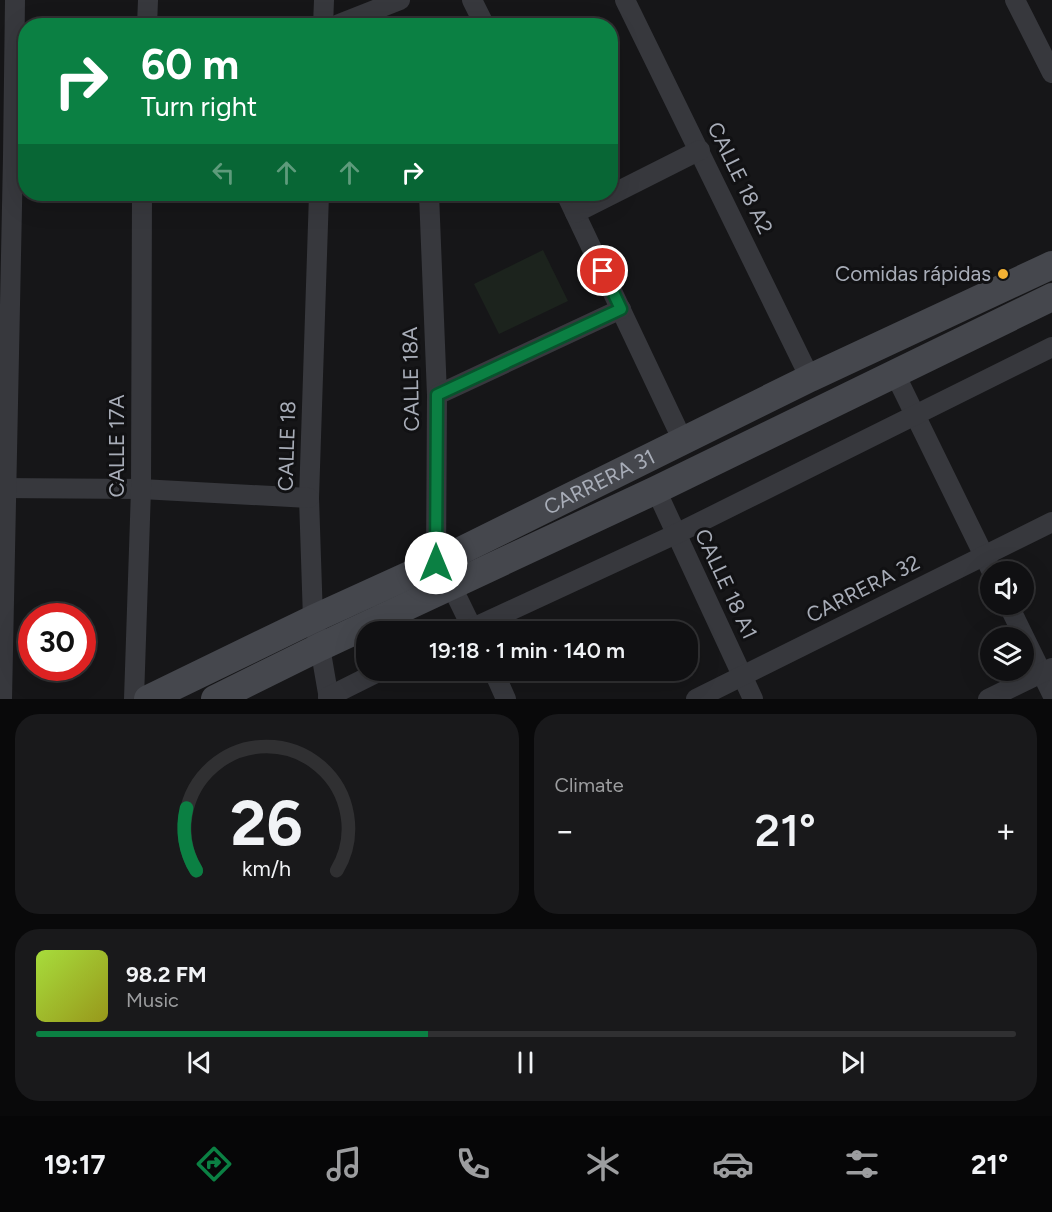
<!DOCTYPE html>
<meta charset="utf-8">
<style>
:root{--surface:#101012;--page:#19191b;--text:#f1f3f6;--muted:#9c9d9f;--line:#303032;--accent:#0b8043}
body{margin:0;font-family:Figtree,sans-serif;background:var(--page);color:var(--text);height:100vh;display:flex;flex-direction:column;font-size:22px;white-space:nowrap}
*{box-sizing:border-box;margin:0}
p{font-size:20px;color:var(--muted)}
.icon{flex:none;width:33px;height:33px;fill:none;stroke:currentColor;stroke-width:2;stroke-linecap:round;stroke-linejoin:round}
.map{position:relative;height:699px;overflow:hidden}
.details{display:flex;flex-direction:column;gap:15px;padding:15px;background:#09090a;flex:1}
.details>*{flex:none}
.banner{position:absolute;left:18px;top:18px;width:600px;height:183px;border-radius:24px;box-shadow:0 6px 24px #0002,0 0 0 2px var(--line);background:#0b8043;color:#fff;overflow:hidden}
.fabs{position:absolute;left:980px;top:561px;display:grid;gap:12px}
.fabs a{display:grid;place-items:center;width:54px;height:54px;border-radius:50%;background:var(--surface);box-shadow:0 6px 24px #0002,0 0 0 2px var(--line);font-size:30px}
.speed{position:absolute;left:18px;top:603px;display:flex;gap:12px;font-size:30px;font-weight:700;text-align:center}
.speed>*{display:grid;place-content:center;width:78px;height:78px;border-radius:50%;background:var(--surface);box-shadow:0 6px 24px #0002,0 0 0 2px var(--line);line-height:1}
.speed .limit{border:9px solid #d22;background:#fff;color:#111}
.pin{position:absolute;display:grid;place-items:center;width:51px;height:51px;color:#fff;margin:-26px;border:3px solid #fff;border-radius:50%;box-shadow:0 2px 6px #0007}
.me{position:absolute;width:66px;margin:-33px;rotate:0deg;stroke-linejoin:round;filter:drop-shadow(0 0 4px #0008)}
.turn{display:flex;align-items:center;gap:21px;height:126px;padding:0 24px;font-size:27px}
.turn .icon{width:78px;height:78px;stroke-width:2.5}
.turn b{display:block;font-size:42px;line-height:51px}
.lanes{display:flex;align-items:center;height:57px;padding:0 24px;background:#0003;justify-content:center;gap:30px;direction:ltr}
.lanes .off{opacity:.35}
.big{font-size:45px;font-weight:600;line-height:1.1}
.details .tile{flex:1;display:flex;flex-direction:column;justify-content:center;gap:9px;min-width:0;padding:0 21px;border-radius:24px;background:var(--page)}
.details .dial{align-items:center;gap:0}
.dial svg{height:156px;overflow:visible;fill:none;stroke:var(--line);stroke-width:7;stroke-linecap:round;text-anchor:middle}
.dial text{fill:var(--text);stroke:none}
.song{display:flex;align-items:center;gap:18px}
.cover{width:72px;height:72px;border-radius:9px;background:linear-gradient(135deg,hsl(80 70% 55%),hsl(60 70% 35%))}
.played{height:6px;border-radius:3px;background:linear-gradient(90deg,var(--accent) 40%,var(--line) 40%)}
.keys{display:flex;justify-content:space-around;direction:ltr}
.heat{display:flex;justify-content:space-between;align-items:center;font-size:33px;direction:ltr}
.details .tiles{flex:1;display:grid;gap:15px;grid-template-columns:1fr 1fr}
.tile:last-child{grid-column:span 2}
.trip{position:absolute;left:356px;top:621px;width:342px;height:60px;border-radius:24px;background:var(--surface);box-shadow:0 6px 24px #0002,0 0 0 2px var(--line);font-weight:600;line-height:60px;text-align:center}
.menu{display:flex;height:96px;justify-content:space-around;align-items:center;background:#060607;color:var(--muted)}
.menu .icon{width:42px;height:42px}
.menu .selected{color:var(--accent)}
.menu b{font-size:27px;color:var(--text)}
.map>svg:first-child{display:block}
</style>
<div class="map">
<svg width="1052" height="699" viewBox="0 0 1052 699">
<rect width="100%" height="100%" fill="#161618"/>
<path fill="#1c231d" d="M 543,250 L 568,301 L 499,334 L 474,284 Z"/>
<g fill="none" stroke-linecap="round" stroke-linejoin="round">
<g stroke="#37383d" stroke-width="20">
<path d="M 472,0 L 485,26"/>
<path d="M 625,0 L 810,378"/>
<path d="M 1015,0 L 1052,73"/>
<path d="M 147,26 L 148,0"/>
<path d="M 323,26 L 324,0"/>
<path d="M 334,26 L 400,0"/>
<path d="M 319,194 L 309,498 L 313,619 L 320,647 L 329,699"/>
<path d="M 429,194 L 437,395 L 436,563"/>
<path d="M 566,194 L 683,441"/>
<path d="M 575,213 L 700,150"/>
<path d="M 895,374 L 992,572"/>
<path d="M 437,395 L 621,309"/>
<path d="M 0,488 L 141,489 L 309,498"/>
<path d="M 656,490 L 753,699"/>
<path d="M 452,587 L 474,632"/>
<path d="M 1008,604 L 1052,694"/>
<path d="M 464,632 L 676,534 L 1052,347"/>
<path d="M 493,670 L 506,699"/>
<path d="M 328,697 L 382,670"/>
<path d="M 2,699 L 13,157 L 15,0"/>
<path d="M 134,699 L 141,489 L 142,194"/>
<path d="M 696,699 L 1052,522"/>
<path d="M 988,699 L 1052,668"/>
</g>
<g stroke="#45474d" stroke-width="28">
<path id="s1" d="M 148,699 L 313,619 L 436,563 L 810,378 L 1052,265"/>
<path d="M 215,699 L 320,647 L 656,490 L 1052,297"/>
</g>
</g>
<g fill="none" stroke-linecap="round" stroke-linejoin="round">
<g stroke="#07532c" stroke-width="15">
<path id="route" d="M 436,563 L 437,395 L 621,309 L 603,271"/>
</g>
<use href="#route" stroke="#0b8043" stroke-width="10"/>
</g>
<circle fill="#f2b134" stroke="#111113" stroke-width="2" cx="1003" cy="274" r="6"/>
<g text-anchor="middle" stroke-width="6" stroke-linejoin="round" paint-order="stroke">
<g font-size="21" fill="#a8adb8" stroke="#111113">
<text transform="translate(740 178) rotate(64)" y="7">CALLE 18 A2</text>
<text transform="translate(411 379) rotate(-91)" y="7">CALLE 18A</text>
<text transform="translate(117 446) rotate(-90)" y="7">CALLE 17A</text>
<text transform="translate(287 446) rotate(-88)" y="7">CALLE 18</text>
<text dy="7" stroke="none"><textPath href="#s1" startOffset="501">CARRERA 31</textPath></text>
<text transform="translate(726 584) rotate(65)" y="7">CALLE 18 A1</text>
<text transform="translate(863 589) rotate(-27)" y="7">CARRERA 32</text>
</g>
<g font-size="21" fill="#a8adb8" stroke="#111113" text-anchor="end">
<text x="991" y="281">Comidas rápidas</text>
</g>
</g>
</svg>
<div class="fabs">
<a><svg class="icon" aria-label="sound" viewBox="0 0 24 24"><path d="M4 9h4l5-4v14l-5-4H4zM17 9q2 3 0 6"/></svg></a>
<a><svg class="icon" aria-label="layers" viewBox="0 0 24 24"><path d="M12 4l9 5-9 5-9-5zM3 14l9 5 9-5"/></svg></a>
</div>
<div class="speed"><div class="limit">30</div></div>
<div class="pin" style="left:603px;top:271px;background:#d93025"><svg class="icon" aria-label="arrive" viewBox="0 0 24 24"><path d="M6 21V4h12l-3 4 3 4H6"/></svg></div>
<svg class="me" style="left:436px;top:563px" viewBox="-20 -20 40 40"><circle r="19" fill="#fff"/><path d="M0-13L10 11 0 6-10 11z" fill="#0b8043"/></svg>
<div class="trip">19:18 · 1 min · 140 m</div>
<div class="banner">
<div class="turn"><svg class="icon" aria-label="right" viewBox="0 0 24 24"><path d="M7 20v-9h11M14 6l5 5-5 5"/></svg><div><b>60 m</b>Turn right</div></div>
<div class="lanes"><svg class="icon off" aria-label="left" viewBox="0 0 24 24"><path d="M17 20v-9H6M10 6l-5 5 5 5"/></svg><svg class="icon off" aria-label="ahead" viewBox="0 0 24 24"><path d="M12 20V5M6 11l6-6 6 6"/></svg><svg class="icon off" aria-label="ahead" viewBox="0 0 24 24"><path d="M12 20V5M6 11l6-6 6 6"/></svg><svg class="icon" aria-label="right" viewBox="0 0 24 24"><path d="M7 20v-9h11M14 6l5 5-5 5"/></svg></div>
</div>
</div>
<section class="details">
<div class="tiles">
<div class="tile dial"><svg viewBox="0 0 100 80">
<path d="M14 69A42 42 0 1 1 86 69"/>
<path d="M14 69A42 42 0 0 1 9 37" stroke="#0b8043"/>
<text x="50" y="56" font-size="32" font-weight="700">26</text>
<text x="50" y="72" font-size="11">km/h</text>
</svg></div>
<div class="tile"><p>Climate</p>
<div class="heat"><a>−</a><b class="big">21°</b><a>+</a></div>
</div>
<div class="tile">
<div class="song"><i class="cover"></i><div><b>98.2 FM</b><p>Music</p></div></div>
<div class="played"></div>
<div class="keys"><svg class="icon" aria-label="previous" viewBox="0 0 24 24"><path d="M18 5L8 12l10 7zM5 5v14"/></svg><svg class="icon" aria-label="pause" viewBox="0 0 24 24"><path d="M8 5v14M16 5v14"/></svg><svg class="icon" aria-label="next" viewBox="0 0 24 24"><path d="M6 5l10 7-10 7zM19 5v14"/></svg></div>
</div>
</div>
</section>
<nav class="menu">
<b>19:17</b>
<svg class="icon selected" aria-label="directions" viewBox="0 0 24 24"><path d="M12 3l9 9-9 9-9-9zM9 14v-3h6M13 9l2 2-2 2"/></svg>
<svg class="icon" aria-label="music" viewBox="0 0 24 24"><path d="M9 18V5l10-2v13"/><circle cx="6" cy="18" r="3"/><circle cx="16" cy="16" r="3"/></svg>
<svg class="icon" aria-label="phone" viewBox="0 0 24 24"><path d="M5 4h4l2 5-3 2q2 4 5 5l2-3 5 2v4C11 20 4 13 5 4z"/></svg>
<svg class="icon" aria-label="climate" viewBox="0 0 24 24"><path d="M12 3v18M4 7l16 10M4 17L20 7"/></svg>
<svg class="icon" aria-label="car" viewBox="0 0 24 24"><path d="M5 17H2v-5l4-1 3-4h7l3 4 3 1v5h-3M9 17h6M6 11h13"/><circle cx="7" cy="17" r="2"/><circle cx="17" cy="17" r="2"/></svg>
<svg class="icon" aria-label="filters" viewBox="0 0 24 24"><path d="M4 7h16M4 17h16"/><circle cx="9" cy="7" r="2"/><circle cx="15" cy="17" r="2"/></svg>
<b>21°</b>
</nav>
